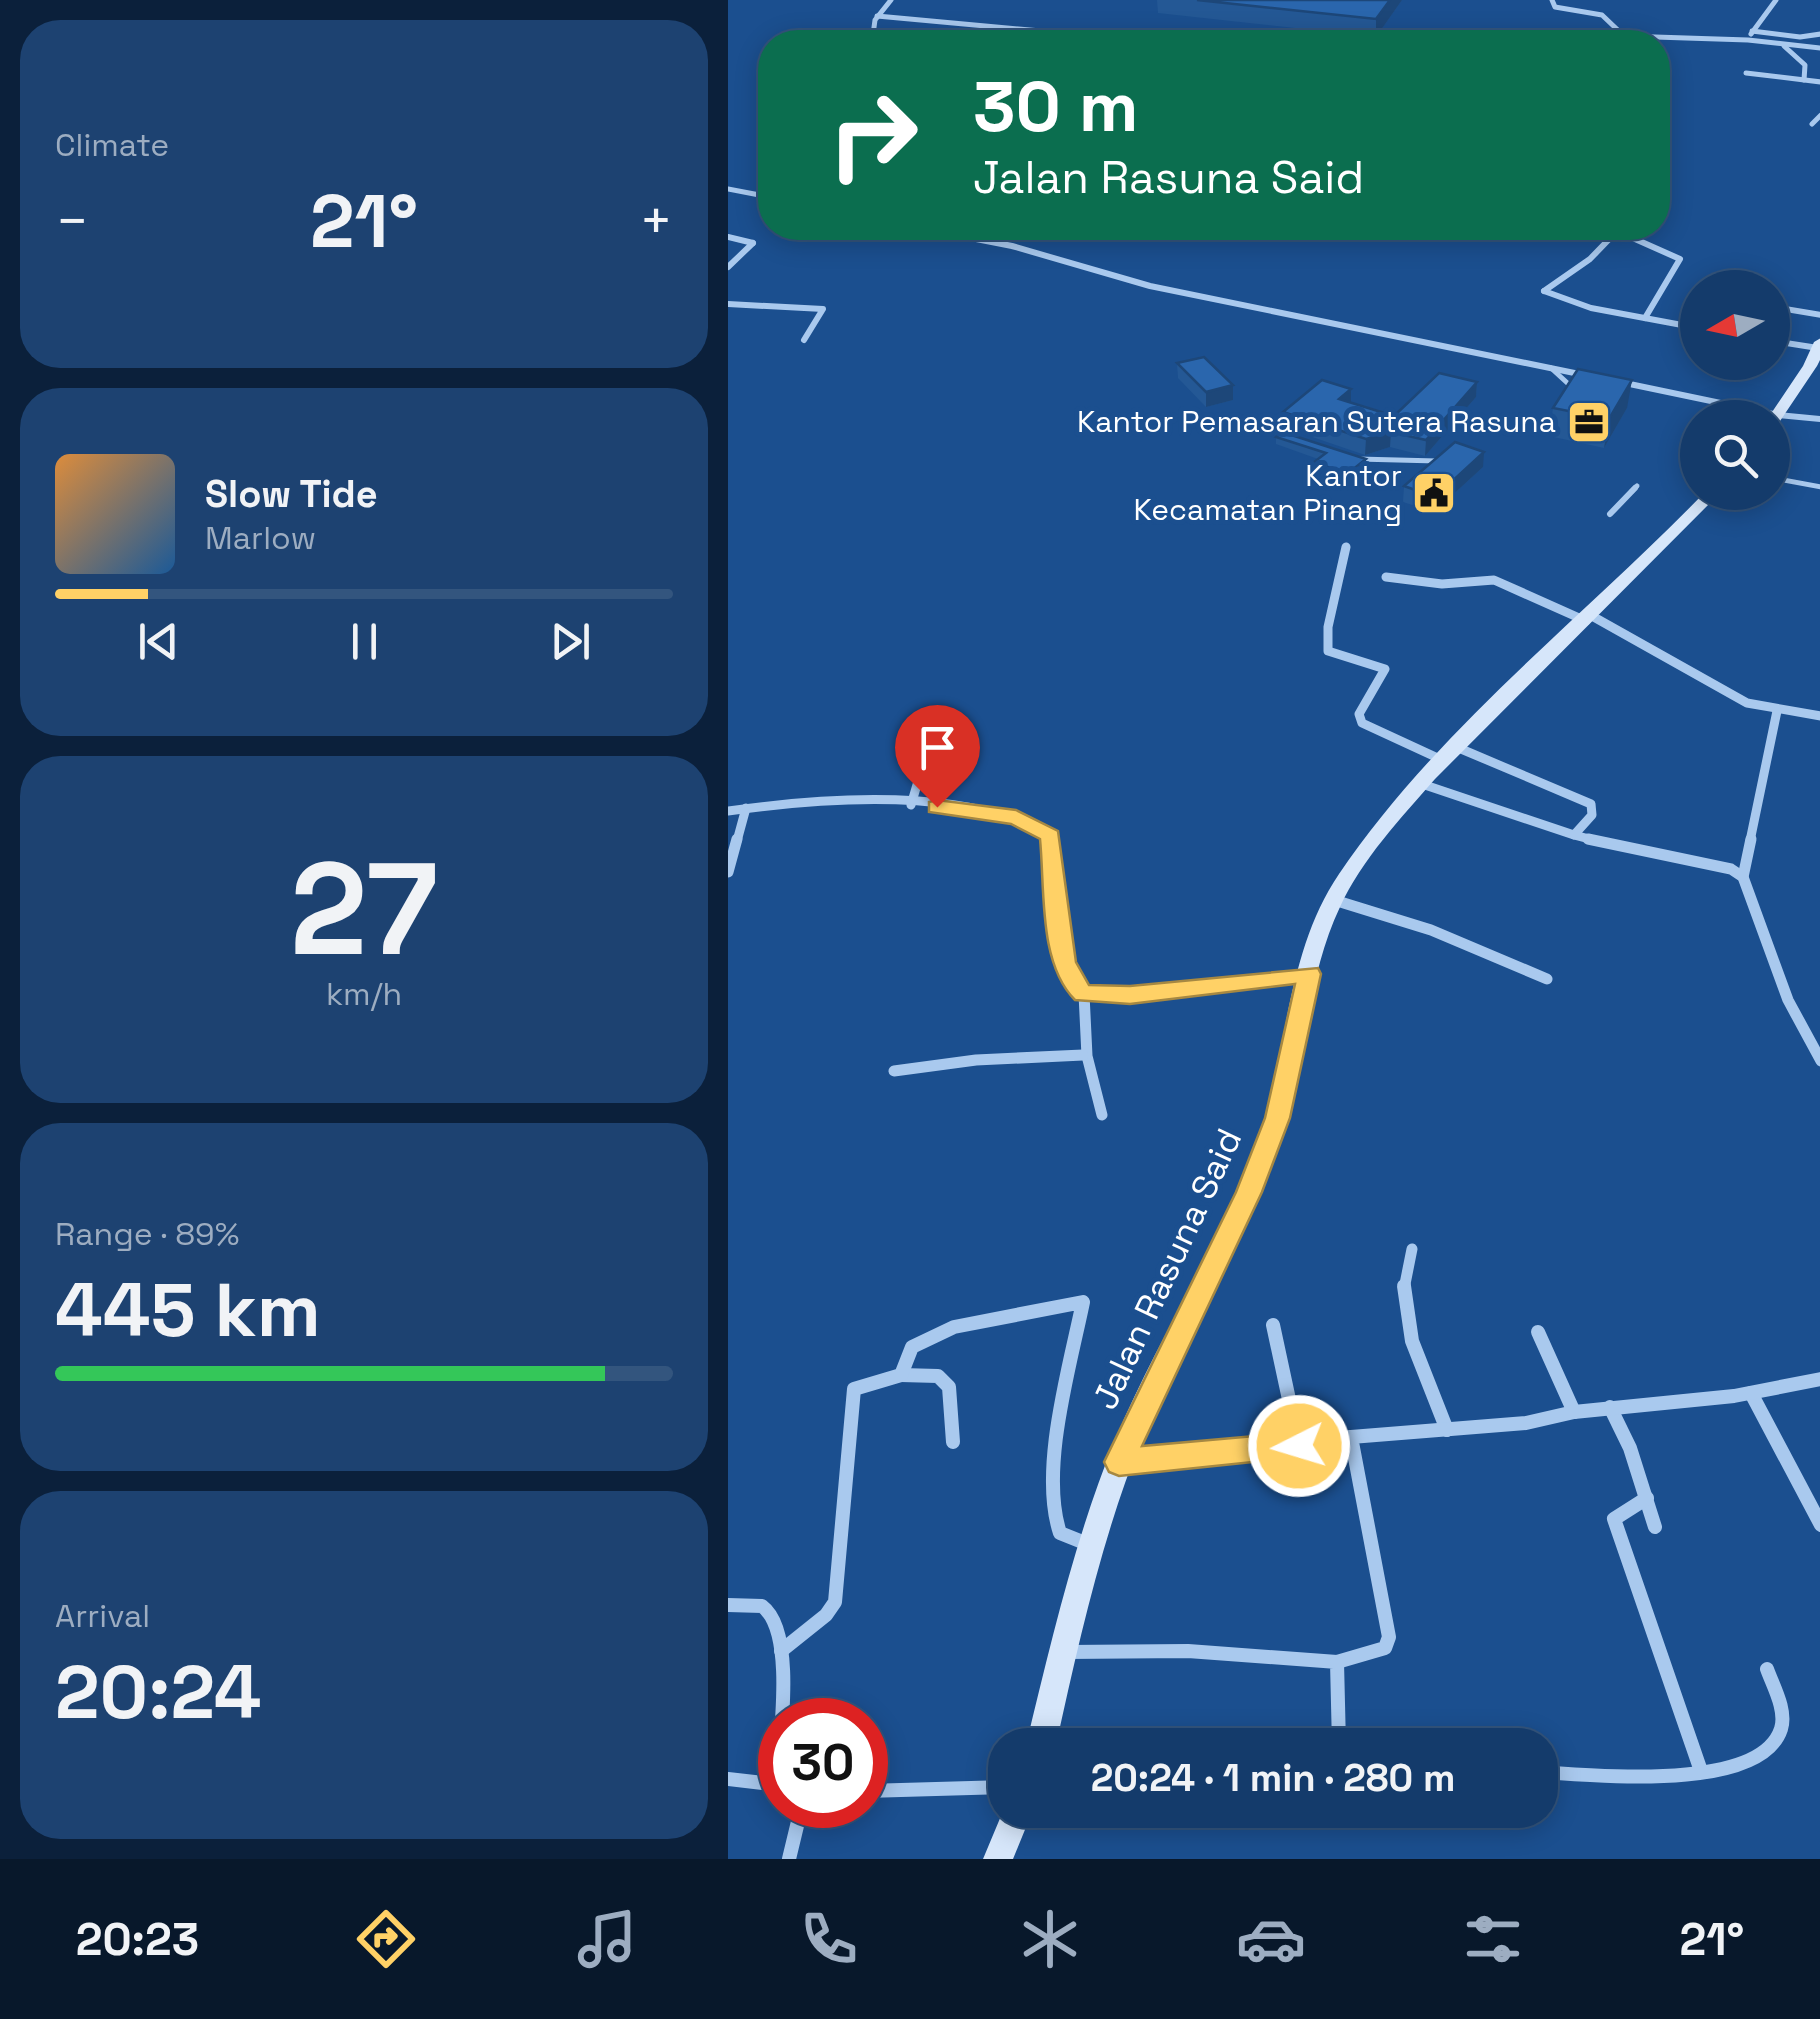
<!DOCTYPE html>
<meta charset="utf-8">
<style>
:root{--surface:#143b6b;--page:#1d4271;--text:#f1f3f6;--muted:#9dadc1;--line:#33557e;--accent:#ffd166}
body{margin:0;font-family:"Space Grotesk",sans-serif;background:var(--page);color:var(--text);height:100vh;display:flex;flex-direction:column;font-size:38px;white-space:nowrap}
*{box-sizing:border-box;margin:0}
p{font-size:32px;color:var(--muted)}
.icon{flex:none;width:55px;height:55px;fill:none;stroke:currentColor;stroke-width:2;stroke-linecap:round;stroke-linejoin:round}
.map{position:relative;flex:1;overflow:hidden}
.side{display:flex;flex-direction:column;gap:20px;padding:20px;background:#0b203b;width:728px}
.side>*{flex:none}
.banner{position:absolute;left:30px;top:30px;width:912px;height:210px;border-radius:40px;box-shadow:0 5px 25px #0003,0 0 0 2px var(--line);background:#0b6e4f;color:#fff;overflow:hidden}
.needle{width:65px;rotate:261deg}
.controls{position:absolute;left:952px;top:270px;display:grid;gap:20px}
.controls a{display:grid;place-items:center;width:110px;height:110px;border-radius:50%;background:var(--surface);box-shadow:0 5px 25px #0003,0 0 0 2px var(--line);font-size:50px}
.speed{position:absolute;left:30px;top:1698px;display:flex;gap:20px;font-size:50px;font-weight:700;text-align:center}
.speed>*{display:grid;place-content:center;width:130px;height:130px;border-radius:50%;background:var(--surface);box-shadow:0 5px 25px #0003,0 0 0 2px var(--line);line-height:1}
.speed .limit{border:15px solid #d22;background:#fff;color:#111}
.pin{position:absolute;display:grid;place-items:center;width:85px;height:85px;color:#fff;margin:-102px -42px;border-radius:50% 50% 50% 0;rotate:-45deg;box-shadow:0 0 10px #0007}
.pin .icon{rotate:45deg}
.me{position:absolute;width:110px;margin:-55px;rotate:265deg;stroke-linejoin:round;filter:drop-shadow(0 0 8px #0008)}
.turn{display:flex;align-items:center;gap:35px;height:210px;padding:0 50px;font-size:45px}
.turn .icon{width:130px;height:130px;stroke-width:2.5}
.turn b{display:block;font-size:70px;line-height:85px}
.big{font-size:75px;font-weight:700;line-height:1.1}
.side .tile{flex:1;display:flex;flex-direction:column;justify-content:center;gap:15px;min-width:0;padding:0 35px;border-radius:40px;background:var(--page)}
.side .dial{align-items:center;gap:0}
.dial b{font-size:130px;line-height:1}
.song{display:flex;align-items:center;gap:30px}
.cover{width:120px;height:120px;border-radius:15px;background:linear-gradient(135deg,hsl(30 70% 55%),hsl(210 70% 35%))}
.played{height:10px;border-radius:5px;background:linear-gradient(90deg,var(--accent) 15%,var(--line) 15%)}
.keys{display:flex;justify-content:space-around;direction:ltr}
.heat{display:flex;justify-content:space-between;align-items:center;font-size:55px;direction:ltr}
.charge{height:15px;border-radius:8px;background:linear-gradient(90deg,#34c759 89%,var(--line) 0)}
.trip{position:absolute;left:260px;top:1728px;width:570px;height:100px;border-radius:40px;background:var(--surface);box-shadow:0 5px 25px #0003,0 0 0 2px var(--line);font-weight:700;line-height:100px;text-align:center}
.dock{display:flex;height:160px;justify-content:space-around;align-items:center;background:#08182b;color:var(--muted)}
.dock .icon{width:70px;height:70px}
.dock .active{color:var(--accent)}
.dock b{font-size:45px;color:var(--text)}
main{display:flex;flex:1;min-height:0}
.map>svg:first-child{display:block}
</style>
<main>
<section class="side">
<div class="tile"><p>Climate</p>
<div class="heat"><a>−</a><b class="big">21°</b><a>+</a></div>
</div>
<div class="tile">
<div class="song"><i class="cover"></i><div><b>Slow Tide</b><p>Marlow</p></div></div>
<div class="played"></div>
<div class="keys"><svg class="icon" aria-label="previous" viewBox="0 0 24 24"><path d="M18 5L8 12l10 7zM5 5v14"/></svg><svg class="icon" aria-label="pause" viewBox="0 0 24 24"><path d="M8 5v14M16 5v14"/></svg><svg class="icon" aria-label="next" viewBox="0 0 24 24"><path d="M6 5l10 7-10 7zM19 5v14"/></svg></div>
</div>
<div class="tile dial"><b>27</b><p>km/h</p></div>
<div class="tile"><p>Range · 89%</p><b class="big">445 km</b><div class="charge"></div></div>
<div class="tile"><p>Arrival</p><b class="big">20:24</b></div>
</section>
<div class="map">
<svg width="1093" height="1859" viewBox="0 0 1093 1859">
<rect width="100%" height="100%" fill="#1b4f8f"/>
<g fill="none" stroke-linecap="round" stroke-linejoin="round">
<g stroke="#a9c9ee" stroke-width="5">
<path d="M 823,368 L 847,390"/>
<path d="M 511,419 L 560,436"/>
<path d="M 630,459 L 709,461"/>
<path d="M 1045,478 L 1093,487"/>
<path d="M 904,491 L 909,486"/>
</g>
<path stroke="#a9c9ee" stroke-width="6" d="M 882,514 L 907,488"/>
<g stroke="#a9c9ee" stroke-width="5">
<path d="M 824,0 L 827,7 L 874,15 L 896,36 L 1020,40 L 1093,48"/>
<path d="M 149,16 L 335,33 L 359,42"/>
<path d="M 1024,31 L 1072,37 L 1093,34"/>
<path d="M 1023,34 L 1048,0"/>
<path d="M 144,42 L 147,20 L 163,0"/>
<path d="M 191,42 L 275,42"/>
<path d="M 1056,46 L 1077,65 L 1076,80"/>
<path d="M 1018,73 L 1093,82"/>
<path d="M 1084,124 L 1093,115"/>
<path d="M 0,189 L 42,197"/>
</g>
<g stroke="#a9c9ee" stroke-width="6">
<path d="M 192,228 L 284,246 L 422,286 L 861,376"/>
<path d="M 0,237 L 25,243"/>
<path d="M 0,267 L 25,243"/>
<path d="M 816,291 L 862,259 L 889,231 L 952,259 L 917,318"/>
<path d="M 816,291 L 863,308 L 970,328"/>
<path d="M 0,304 L 95,309 L 76,340"/>
<path d="M 1045,307 L 1093,315"/>
<path d="M 1045,341 L 1090,348"/>
<path d="M 892,382 L 1050,415 L 1093,419"/>
</g>
<g stroke="#a9c9ee" stroke-width="9">
<path d="M 618,547 L 600,627 L 600,651 L 657,669 L 631,714 L 634,723 L 712,759"/>
<path d="M 658,577 L 714,584 L 766,580 L 858,621"/>
<path d="M 864,616 L 1019,703 L 1093,716"/>
<path d="M 726,746 L 863,804 L 864,815 L 846,835 L 869,841"/>
<path d="M 691,783 L 846,835"/>
<path d="M 183,805 L 196,761"/>
<path d="M 0,811 C 93,798 239,786 322,836 L 323,841"/>
<path d="M 9,841 L 18,808"/>
<path d="M 1022,841 L 1049,711"/>
</g>
<g stroke="#a9c9ee" stroke-width="11">
<path d="M 322,839 L 336,962 L 342,981 L 356,994 L 402,995 L 578,974"/>
<path d="M 860,839 L 1003,869 L 1015,877 L 1060,1000 L 1093,1061"/>
<path d="M 0,872 L 9,839"/>
<path d="M 1015,877 L 1023,839"/>
<path d="M 606,900 L 703,930 L 819,979"/>
<path d="M 356,994 L 359,1056 L 374,1115"/>
<path d="M 166,1071 L 248,1060 L 355,1055"/>
<path d="M 676,1289 L 684,1249"/>
</g>
<g stroke="#a9c9ee" stroke-width="14">
<path d="M 676,1286 L 684,1341 L 719,1430"/>
<path d="M 545,1325 L 571,1446 L 623,1437"/>
<path d="M 810,1332 L 846,1412"/>
<path d="M 173,1375 L 210,1376 L 221,1387 L 225,1442"/>
<path d="M 1023,1393 L 1093,1525"/>
<path d="M 882,1407 L 902,1448 L 927,1527"/>
<path d="M 393,1462 L 571,1446"/>
<path d="M 919,1498 L 886,1519 L 973,1771"/>
<path d="M 0,1605 L 34,1606 C 69,1632 51,1743 49,1784"/>
<path d="M 53,1651 L 98,1615 L 107,1602 L 126,1389 L 173,1375 L 184,1347 L 226,1327 L 355,1302 C 342,1366 311,1470 332,1533 L 362,1545"/>
<path d="M 338,1652 L 460,1651 L 609,1662 L 611,1745"/>
<path d="M 609,1662 L 657,1648 L 661,1637 L 623,1437 L 798,1423 L 846,1412 L 1006,1396 L 1093,1379"/>
<path d="M 812,1772 C 865,1775 1032,1793 1053,1729 C 1059,1710 1045,1686 1039,1669"/>
<path d="M 0,1779 L 52,1785"/>
<path d="M 138,1791 L 278,1787"/>
<path d="M 61,1859 L 74,1805"/>
</g>
<g fill="#d6e6fa" fill-rule="evenodd">
<path d="M 1093,338 L 1093,358 L 1089,366 L 1050,424 L 1045,425 L 1045,418 L 1040,418 L 1075,366 L 1086,342 Z"/>
<path d="M 977,492 L 993,492 L 707,779 C 673,818 634,859 612,907 C 575,985 578,1076 547,1156 C 510,1253 454,1342 414,1438 C 374,1537 351,1641 328,1745 L 298,1745 C 323,1642 347,1538 387,1440 C 428,1342 487,1253 525,1154 C 560,1064 555,956 611,874 C 710,728 855,618 977,492 Z"/>
<path d="M 278,1804 L 278,1810 L 305,1810 L 285,1859 L 255,1859 Z"/>
</g>
</g>
<g fill="#245895">
<path d="M 429,0 L 674,0 L 648,37 L 430,13 Z"/>
<path d="M 449,363 L 505,385 L 505,400 L 478,407 L 450,378 Z"/>
<path d="M 749,382 L 748,397 L 697,456 L 662,447 L 637,455 L 555,427 L 555,412 L 623,403 L 666,416 Z"/>
<path d="M 825,408 L 899,408 L 876,448 L 821,436 Z"/>
<path d="M 548,437 L 637,467 L 619,482 L 586,470 L 586,462 L 590,459 L 548,444 Z"/>
<path d="M 755,467 L 706,512 L 675,502 L 676,486 Z"/>
</g>
<g fill="#1d4779">
<path d="M 662,0 L 674,0 L 648,37 L 648,19 Z"/>
<path d="M 904,380 L 899,408 L 876,448 L 881,419 Z"/>
<path d="M 749,382 L 748,397 L 697,456 L 698,440 Z"/>
<path d="M 505,385 L 505,400 L 478,407 L 478,392 Z"/>
<path d="M 623,389 L 623,404 L 611,399 Z"/>
<path d="M 663,432 L 662,447 L 637,455 L 638,439 Z"/>
<path d="M 756,452 L 755,467 L 706,512 L 707,497 Z"/>
<path d="M 638,459 L 637,467 L 619,482 L 619,474 Z"/>
</g>
<g fill="#2a66ad" stroke="#1d4779" stroke-width="2.5">
<path d="M 469,0 L 662,0 L 648,19 Z"/>
<path d="M 476,357 L 505,385 L 478,392 L 449,363 Z"/>
<path d="M 850,369 L 904,380 L 881,419 L 825,408 Z"/>
<path d="M 711,373 L 749,382 L 698,440 L 663,432 L 638,439 L 555,412 L 594,380 L 623,389 L 611,399 L 666,416 Z"/>
<path d="M 554,432 L 638,459 L 619,474 L 586,462 L 598,453 L 548,437 Z"/>
<path d="M 727,442 L 756,452 L 707,497 L 676,486 Z"/>
</g>
<path fill="#ffd166" stroke="#a68842" stroke-width="2.5" d="M 209,800 L 288,810 L 330,831 L 348,962 L 361,985 L 402,986 L 590,968 L 593,974 L 562,1118 L 534,1192 L 414,1446 L 571,1432 L 581,1436 L 586,1446 L 581,1456 L 391,1476 L 381,1472 L 376,1462 L 508,1192 L 537,1118 L 567,984 L 402,1004 L 347,1000 C 310,963 317,889 312,839 L 283,824 L 201,812 L 201,802 Z"/>
<defs>
<g id="office-square" transform="scale(2.25)"><rect x="-9" y="-9" width="18" height="18" rx="4" fill="#ffd166" stroke="#1b4f8f"/><path d="M-6-3h4V-5.5h4V-3h4V5H-6ZM-1-4.5V-3h2v-1.5ZM-6 0V1H6V0Z" fill="#111"/></g>
<g id="civic-square" transform="scale(2.25)"><rect x="-9" y="-9" width="18" height="18" rx="4" fill="#ffd166" stroke="#1b4f8f"/><path d="M-.6-6.5H3V-4.5H.6V-3L4-1V1h2V6H-6V1h2V-1L-.6-3ZM-1.2 2.5V6h2.4V2.5Z" fill="#111"/></g>
</defs>
<g fill-rule="evenodd">
<use href="#office-square" x="861" y="422"/>
<use href="#civic-square" x="706" y="493"/>
</g>
<g text-anchor="middle" stroke-width="10" stroke-linejoin="round" paint-order="stroke">
<g font-size="30" fill="#fff" stroke="#1b4f8f" text-anchor="end">
<text x="828" y="432">Kantor Pemasaran Sutera Rasuna</text>
<text x="674" y="486">Kantor<tspan x="674" dy="34">Kecamatan Pinang</tspan></text>
</g>
<g font-size="35" fill="#fff" stroke="#1b4f8f">
<text transform="translate(439 1269) rotate(-65)" y="12">Jalan Rasuna Said</text>
</g>
</g>
</svg>
<div class="controls">
<a><svg class="needle" viewBox="-14 -14 28 28"><path d="M0-13l5 13h-10z" fill="#e53935"/><path d="M0 13l5-13h-10z" fill="#9dadc1"/></svg></a>
<a><svg class="icon" aria-label="search" viewBox="0 0 24 24"><circle cx="10" cy="10" r="6"/><path d="M15 15l6 6"/></svg></a>
</div>
<div class="speed"><div class="limit">30</div></div>
<div class="pin" style="left:209px;top:807px;background:#d93025"><svg class="icon" aria-label="arrive" viewBox="0 0 24 24"><path d="M6 21V4h12l-3 4 3 4H6"/></svg></div>
<svg class="me" style="left:571px;top:1446px" viewBox="-20 -20 40 40"><circle r="17" fill="#ffd166" stroke="#fff" stroke-width="3"/><path d="M0-11L8 9 0 5-8 9z" fill="#fff"/></svg>
<div class="trip">20:24 · 1 min · 280 m</div>
<div class="banner">
<div class="turn"><svg class="icon" aria-label="right" viewBox="0 0 24 24"><path d="M7 20v-9h11M14 6l5 5-5 5"/></svg><div><b>30 m</b>Jalan Rasuna Said</div></div>
</div>
</div>
</main>
<nav class="dock">
<b>20:23</b>
<svg class="icon active" aria-label="directions" viewBox="0 0 24 24"><path d="M12 3l9 9-9 9-9-9zM9 14v-3h6M13 9l2 2-2 2"/></svg>
<svg class="icon" aria-label="music" viewBox="0 0 24 24"><path d="M9 18V5l10-2v13"/><circle cx="6" cy="18" r="3"/><circle cx="16" cy="16" r="3"/></svg>
<svg class="icon" aria-label="phone" viewBox="0 0 24 24"><path d="M5 4h4l2 5-3 2q2 4 5 5l2-3 5 2v4C11 20 4 13 5 4z"/></svg>
<svg class="icon" aria-label="climate" viewBox="0 0 24 24"><path d="M12 3v18M4 7l16 10M4 17L20 7"/></svg>
<svg class="icon" aria-label="car" viewBox="0 0 24 24"><path d="M5 17H2v-5l4-1 3-4h7l3 4 3 1v5h-3M9 17h6M6 11h13"/><circle cx="7" cy="17" r="2"/><circle cx="17" cy="17" r="2"/></svg>
<svg class="icon" aria-label="filters" viewBox="0 0 24 24"><path d="M4 7h16M4 17h16"/><circle cx="9" cy="7" r="2"/><circle cx="15" cy="17" r="2"/></svg>
<b>21°</b>
</nav>
